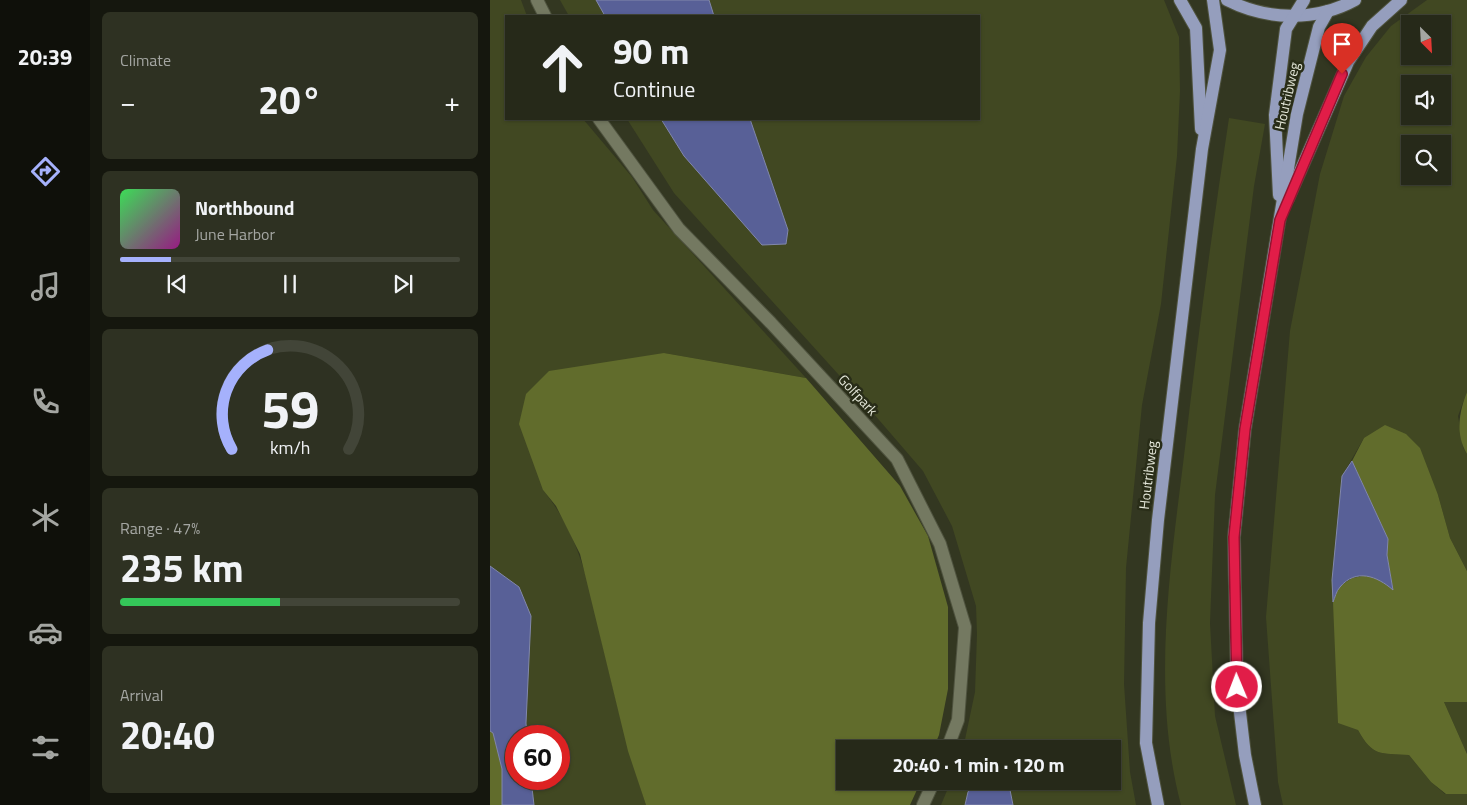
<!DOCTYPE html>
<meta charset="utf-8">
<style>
:root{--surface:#262919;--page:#2e3122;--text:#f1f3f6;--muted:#a4a6a2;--line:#424538;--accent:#a5b1fc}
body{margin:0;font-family:"Titillium Web",sans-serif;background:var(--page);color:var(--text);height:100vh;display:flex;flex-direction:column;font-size:19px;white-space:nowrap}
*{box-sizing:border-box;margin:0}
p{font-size:16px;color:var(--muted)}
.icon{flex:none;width:28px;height:28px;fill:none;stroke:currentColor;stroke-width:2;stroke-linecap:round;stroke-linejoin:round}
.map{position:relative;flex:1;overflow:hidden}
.panel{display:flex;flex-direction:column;gap:12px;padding:12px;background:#15170e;width:400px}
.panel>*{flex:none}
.hud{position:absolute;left:15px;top:15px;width:475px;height:105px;border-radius:0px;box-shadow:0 1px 4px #0004,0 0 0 1px var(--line);background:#262919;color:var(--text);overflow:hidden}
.needle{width:32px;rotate:156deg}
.tools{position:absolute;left:911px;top:15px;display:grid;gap:10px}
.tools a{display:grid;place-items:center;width:50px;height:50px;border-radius:0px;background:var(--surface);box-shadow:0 1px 4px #0004,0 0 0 1px var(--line);font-size:25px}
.speed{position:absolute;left:15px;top:725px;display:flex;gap:10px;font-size:25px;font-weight:700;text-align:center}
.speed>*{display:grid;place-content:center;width:65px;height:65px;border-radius:50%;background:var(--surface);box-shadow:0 1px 4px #0004,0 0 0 1px var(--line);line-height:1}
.speed .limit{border:8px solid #d22;background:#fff;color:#111}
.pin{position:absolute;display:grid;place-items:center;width:42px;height:42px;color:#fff;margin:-51px -21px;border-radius:50% 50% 50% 0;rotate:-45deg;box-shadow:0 0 5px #0007}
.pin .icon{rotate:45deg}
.me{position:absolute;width:55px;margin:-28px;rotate:359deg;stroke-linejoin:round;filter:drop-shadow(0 0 4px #0008)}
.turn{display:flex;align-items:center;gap:18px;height:105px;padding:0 25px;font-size:22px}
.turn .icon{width:65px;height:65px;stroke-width:2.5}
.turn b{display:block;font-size:35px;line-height:42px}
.big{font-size:38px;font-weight:700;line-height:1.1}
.panel .card{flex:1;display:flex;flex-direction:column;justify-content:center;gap:8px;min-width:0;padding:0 18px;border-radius:8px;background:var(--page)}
.panel .dial{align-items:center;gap:0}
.dial svg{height:130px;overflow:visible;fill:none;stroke:var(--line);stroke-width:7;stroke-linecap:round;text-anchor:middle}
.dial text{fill:var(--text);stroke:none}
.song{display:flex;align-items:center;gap:15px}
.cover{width:60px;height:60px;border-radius:8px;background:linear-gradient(135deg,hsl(130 70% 55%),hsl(310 70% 35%))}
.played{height:5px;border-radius:2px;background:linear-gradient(90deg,var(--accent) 15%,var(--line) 15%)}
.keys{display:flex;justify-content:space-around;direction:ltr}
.heat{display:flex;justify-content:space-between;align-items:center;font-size:28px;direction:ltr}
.charge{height:8px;border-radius:4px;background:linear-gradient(90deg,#34c759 47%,var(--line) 0)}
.trip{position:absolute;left:346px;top:740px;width:285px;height:50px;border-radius:0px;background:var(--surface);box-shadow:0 1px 4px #0004,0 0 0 1px var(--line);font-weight:700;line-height:50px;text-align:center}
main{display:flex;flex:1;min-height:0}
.dock{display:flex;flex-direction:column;width:90px;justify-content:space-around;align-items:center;background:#0f100a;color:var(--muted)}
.dock .icon{width:35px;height:35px}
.dock .selected{color:var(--accent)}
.dock b{font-size:22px;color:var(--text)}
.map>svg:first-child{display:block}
</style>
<main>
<nav class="dock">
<b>20:39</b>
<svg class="icon selected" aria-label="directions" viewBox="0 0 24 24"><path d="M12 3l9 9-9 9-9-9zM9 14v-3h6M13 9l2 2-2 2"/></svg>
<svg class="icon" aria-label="music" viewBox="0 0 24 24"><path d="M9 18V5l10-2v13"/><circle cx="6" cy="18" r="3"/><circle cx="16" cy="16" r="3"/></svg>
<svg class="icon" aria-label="phone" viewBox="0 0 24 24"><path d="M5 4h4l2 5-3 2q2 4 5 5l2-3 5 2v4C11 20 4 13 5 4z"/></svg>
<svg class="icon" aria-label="climate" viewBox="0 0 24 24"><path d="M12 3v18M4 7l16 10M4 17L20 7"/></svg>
<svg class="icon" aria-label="car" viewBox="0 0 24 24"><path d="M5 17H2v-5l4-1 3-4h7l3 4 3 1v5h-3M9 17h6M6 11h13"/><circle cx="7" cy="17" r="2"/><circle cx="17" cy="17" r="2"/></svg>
<svg class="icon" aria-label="filters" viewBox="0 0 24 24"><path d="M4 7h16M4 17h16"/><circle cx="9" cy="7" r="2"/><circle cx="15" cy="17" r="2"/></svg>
</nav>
<section class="panel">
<div class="card"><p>Climate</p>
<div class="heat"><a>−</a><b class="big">20°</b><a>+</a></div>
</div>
<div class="card">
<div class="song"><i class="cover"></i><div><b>Northbound</b><p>June Harbor</p></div></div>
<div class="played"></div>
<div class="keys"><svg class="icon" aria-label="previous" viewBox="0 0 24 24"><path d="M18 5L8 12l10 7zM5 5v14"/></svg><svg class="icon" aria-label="pause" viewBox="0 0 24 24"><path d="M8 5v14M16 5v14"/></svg><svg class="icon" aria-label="next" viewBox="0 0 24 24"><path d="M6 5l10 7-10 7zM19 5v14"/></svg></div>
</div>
<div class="card dial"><svg viewBox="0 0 100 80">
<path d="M14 69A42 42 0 1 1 86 69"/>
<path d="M14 69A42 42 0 0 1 36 8" stroke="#a5b1fc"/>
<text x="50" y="56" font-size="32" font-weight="700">59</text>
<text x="50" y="72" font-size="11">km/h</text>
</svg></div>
<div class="card"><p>Range · 47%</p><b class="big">235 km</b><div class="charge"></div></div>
<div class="card"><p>Arrival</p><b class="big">20:40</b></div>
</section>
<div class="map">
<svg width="977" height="805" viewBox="0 0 977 805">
<rect width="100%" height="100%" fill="#333721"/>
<g fill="#414822" fill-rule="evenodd">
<path d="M 0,0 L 31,0 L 37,16 L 16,16 L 16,119 L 93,119 L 142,177 L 163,210 L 316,378 L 174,353 L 53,490 C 93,539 101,596 115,655 C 127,706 140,756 156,805 L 44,805 L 41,779 L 69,779 L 69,736 L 37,736 L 29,587 L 0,566 Z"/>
<path d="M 70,0 L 106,0 L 115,16 L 79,16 Z"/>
<path d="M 219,0 L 674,0 L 689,37 L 690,91 L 687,156 L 671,304 L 652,405 L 636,568 L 634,684 L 640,772 L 646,805 L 523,805 L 520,790 L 513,781 L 622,781 L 622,749 L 473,749 L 485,692 L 487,634 L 486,606 L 462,526 L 433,471 L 377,406 L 184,193 L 137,119 L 171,119 L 194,156 L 272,245 L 296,244 L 298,230 L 260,119 L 489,119 L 489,16 L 224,16 Z"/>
<path d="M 937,0 L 977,0 L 977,392 L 968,416 L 973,447 L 977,454 L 977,571 L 960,538 L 948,495 L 874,438 L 852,476 L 868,730 C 883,757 890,753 919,755 L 941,782 L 955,794 L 977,794 L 977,805 L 793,805 L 788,782 L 776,617 L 800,331 L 830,174 L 854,96 L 876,57 L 901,26 ZM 920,24 L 952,24 L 952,56 L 920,56 ZM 920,84 L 952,84 L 952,116 L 920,116 ZM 920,144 L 952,144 L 952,176 L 920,176 Z"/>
<path d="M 739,118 L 775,124 L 764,186 L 725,495 L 720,623 L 725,716 L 746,805 L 691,805 C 661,692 680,570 694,456 C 707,343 722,230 739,118 Z"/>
<path d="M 954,702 L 977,702 L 977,754 Z"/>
<path d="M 461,781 L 485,781 L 478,792 L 475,805 L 451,805 Z"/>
</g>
<g fill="#616c2c">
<path d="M 174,353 L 316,378 L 410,486 L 438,536 L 458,607 L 458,689 L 449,735 L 443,749 L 355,749 L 355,781 L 431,781 L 420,805 L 156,805 L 138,751 L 90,554 L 66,506 L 53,490 L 29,424 L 36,394 L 59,371 Z"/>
<path d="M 977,392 L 977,454 C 965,434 969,412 977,392 Z"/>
<path d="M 895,425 L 916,434 L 930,448 L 948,495 L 960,538 L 977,571 L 977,702 L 954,702 L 977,754 L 977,794 L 956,794 L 941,782 L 919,755 C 890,753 883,757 868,730 L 848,723 L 843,602 L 849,587 L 862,578 L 878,575 L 891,580 L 903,589 L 897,555 L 898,539 L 862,461 L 874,438 Z"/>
<path d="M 0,731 L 3,733 L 12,769 L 12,805 L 0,805 Z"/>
</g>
<g fill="#586097" stroke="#8288ab">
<path d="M 106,0 L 219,0 L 224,16 L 115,16 Z"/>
<path d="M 171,119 L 260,119 L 298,230 L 296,244 L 272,245 L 194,156 Z"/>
<path d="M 862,461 L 898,539 L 897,555 L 903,590 C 887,576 866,568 850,587 C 846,591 845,598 843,602 L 842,580 L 852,476 Z"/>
<path d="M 0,566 L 29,587 L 41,616 L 36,723 L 37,736 L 26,736 L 26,779 L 41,779 L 44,805 L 12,805 L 12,769 L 3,733 L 0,731 Z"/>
<path d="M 485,781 L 513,781 L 520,790 L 523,805 L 475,805 L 478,792 Z"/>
</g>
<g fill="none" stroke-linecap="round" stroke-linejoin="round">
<g stroke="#4f533f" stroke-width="14">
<g id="street">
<path d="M 47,0 L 55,16"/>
<path d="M 109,119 L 189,229 L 281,323 L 407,459 L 450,544 L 475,627 L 468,720 L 457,749"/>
<path d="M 433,805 L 444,781"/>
</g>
</g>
<g stroke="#4f533f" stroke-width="14">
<g id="primary">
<path d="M 690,0 L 706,28 L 711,129"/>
<path d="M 737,0 C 776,20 825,22 865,0"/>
<path d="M 789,195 L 785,115 L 796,29 L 814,0"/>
<path d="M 798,199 L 858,62 L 882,26 L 911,0"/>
<path d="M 668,805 L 656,743 L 659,623 L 668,520 L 712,149 L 730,50 L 723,0"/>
<path d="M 765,805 L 755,755 L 747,687 L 744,537 L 755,429 L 807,114 L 829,27 L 838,11"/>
</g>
</g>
<use href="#street" stroke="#747961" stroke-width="12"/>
<use href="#primary" stroke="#959ebd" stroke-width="12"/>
</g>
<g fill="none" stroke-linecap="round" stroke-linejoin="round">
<g stroke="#92132f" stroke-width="12">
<path id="route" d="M 747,687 L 744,537 L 755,429 L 790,220 L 852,74"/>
</g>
<use href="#route" stroke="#e11d48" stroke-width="9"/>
</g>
<g text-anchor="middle" stroke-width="5" stroke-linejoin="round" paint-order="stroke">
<g font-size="14" fill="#e4e7d9" stroke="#292d18">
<text transform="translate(797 96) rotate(-77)" y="5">Houtribweg</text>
<text transform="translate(368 395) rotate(47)" y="5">Golfpark</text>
<text transform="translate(658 475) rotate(-83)" y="5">Houtribweg</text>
</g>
</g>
</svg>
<div class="tools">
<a><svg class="needle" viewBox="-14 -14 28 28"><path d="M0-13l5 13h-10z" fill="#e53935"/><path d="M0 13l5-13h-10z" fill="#a4a6a2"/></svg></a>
<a><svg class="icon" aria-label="sound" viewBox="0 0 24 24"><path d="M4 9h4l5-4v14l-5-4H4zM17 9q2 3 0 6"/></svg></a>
<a><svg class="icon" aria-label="search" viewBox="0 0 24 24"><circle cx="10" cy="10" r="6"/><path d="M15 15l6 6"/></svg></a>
</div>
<div class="speed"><div class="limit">60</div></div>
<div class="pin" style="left:852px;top:74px;background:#d93025"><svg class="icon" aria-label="arrive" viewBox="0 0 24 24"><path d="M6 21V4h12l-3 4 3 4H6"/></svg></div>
<svg class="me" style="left:747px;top:687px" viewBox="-20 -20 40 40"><circle r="17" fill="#e11d48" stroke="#fff" stroke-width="3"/><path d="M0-11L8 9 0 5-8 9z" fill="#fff"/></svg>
<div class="trip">20:40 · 1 min · 120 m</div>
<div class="hud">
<div class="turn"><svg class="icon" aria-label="ahead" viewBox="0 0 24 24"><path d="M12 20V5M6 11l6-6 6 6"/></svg><div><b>90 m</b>Continue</div></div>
</div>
</div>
</main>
